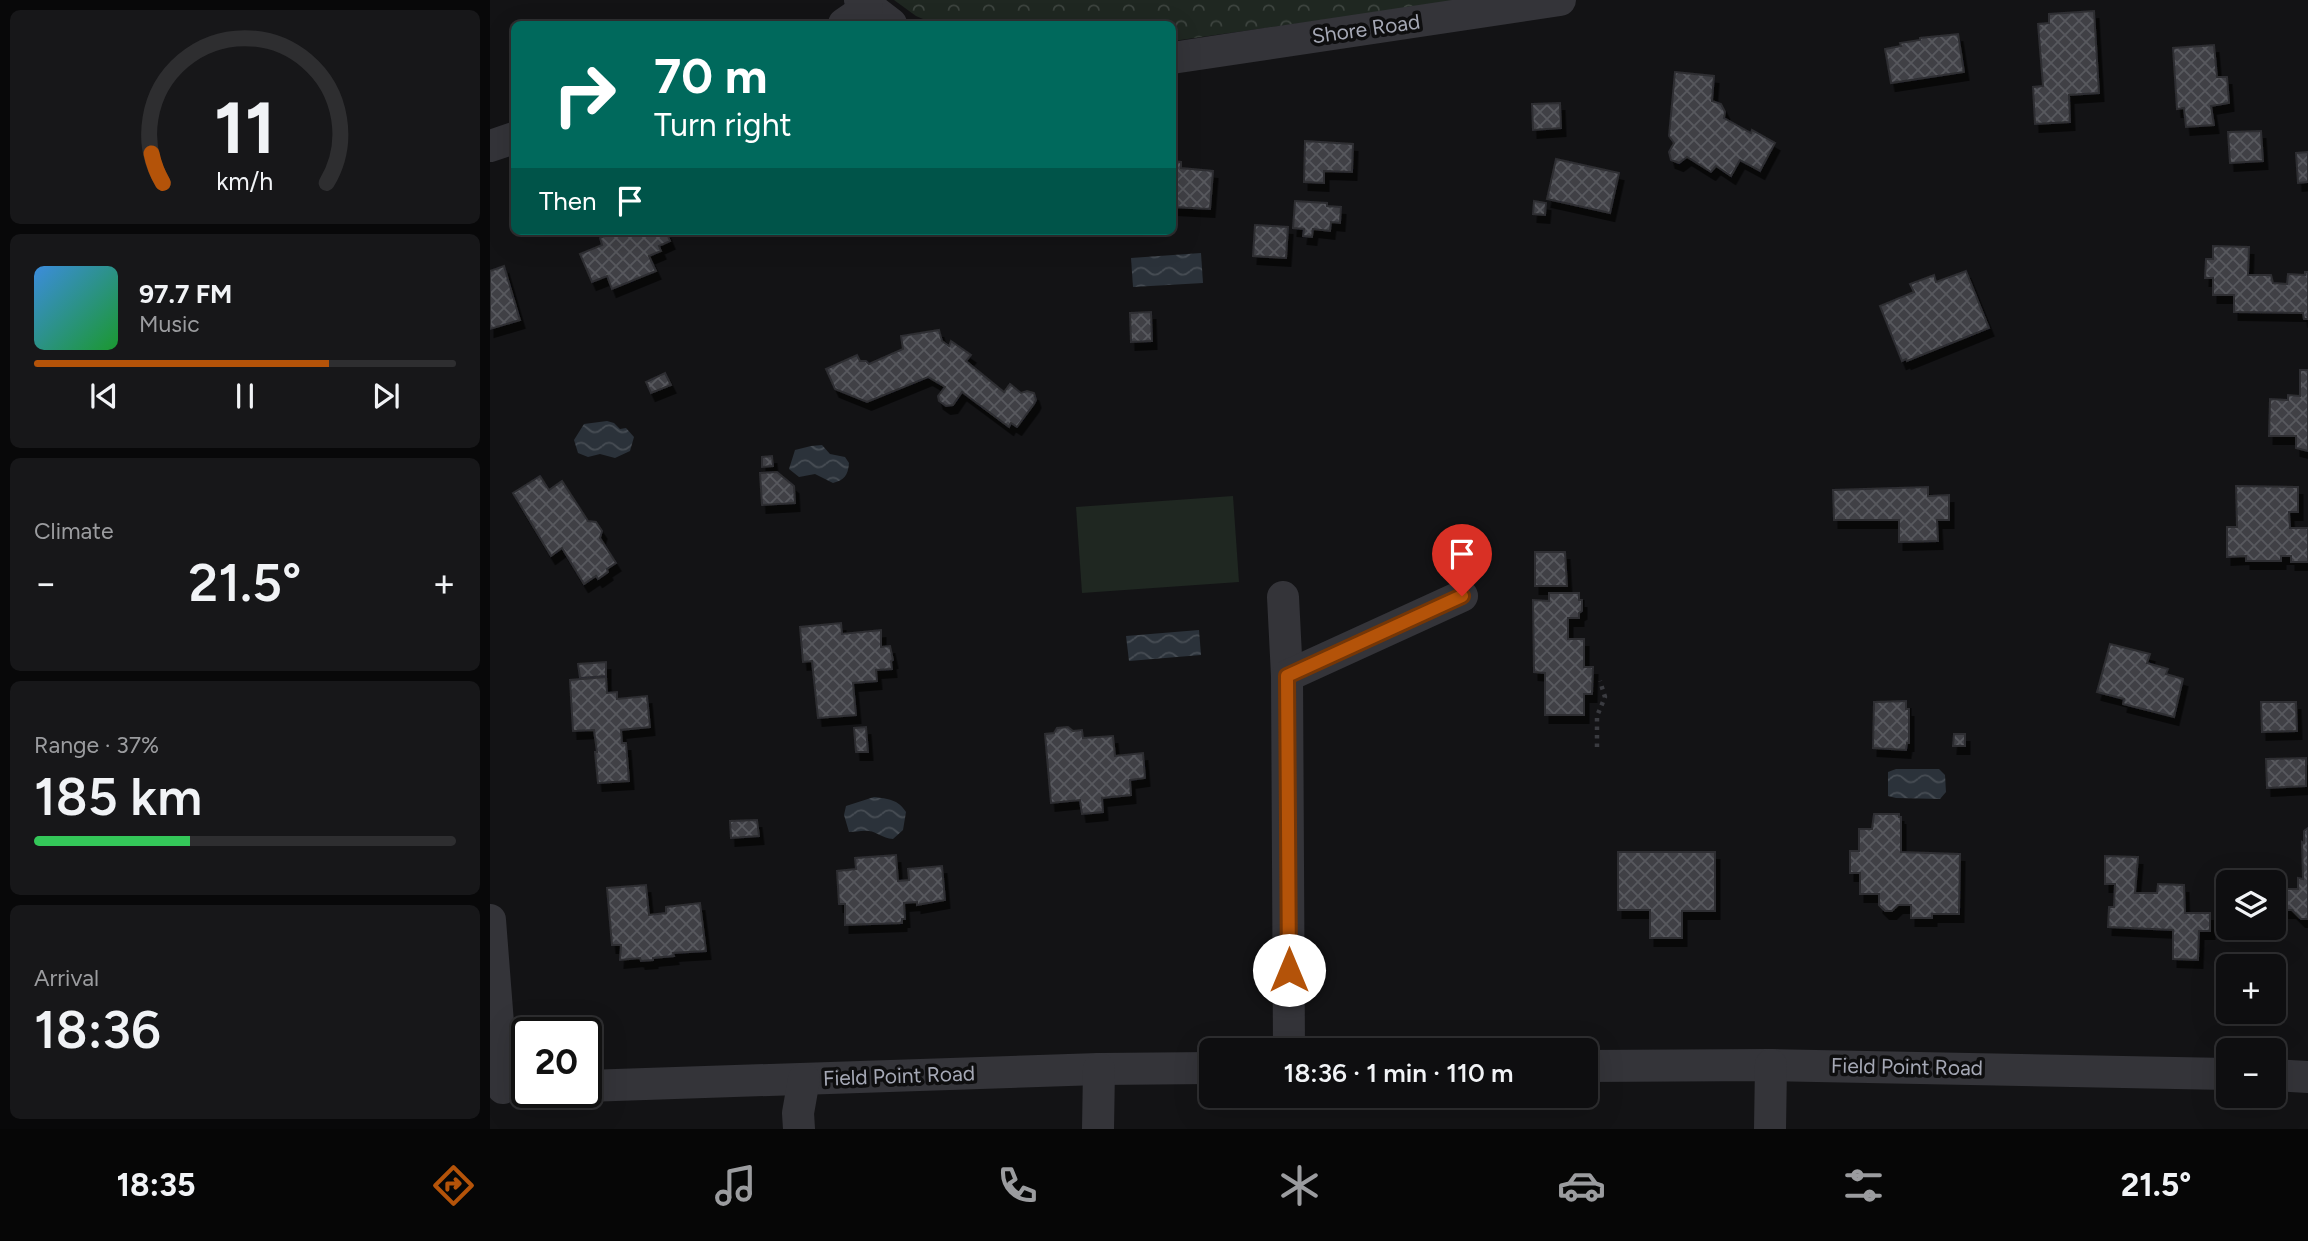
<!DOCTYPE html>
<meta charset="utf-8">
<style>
:root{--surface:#0e0e10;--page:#171719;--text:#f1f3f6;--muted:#9b9c9f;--line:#2e2e30;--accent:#b45309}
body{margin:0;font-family:Figtree,sans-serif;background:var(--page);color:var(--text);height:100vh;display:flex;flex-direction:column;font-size:26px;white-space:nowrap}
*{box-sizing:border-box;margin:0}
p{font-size:23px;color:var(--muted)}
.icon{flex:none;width:38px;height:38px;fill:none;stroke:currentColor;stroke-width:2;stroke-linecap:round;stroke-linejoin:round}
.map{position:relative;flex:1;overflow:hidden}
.drawer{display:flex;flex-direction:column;gap:10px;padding:10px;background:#080809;width:490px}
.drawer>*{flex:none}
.hud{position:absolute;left:21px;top:21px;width:665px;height:214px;border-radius:10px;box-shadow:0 7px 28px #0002,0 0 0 2px var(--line);background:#00695c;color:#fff;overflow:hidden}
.tools{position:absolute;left:1726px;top:870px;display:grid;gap:14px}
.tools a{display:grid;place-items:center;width:70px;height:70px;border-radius:10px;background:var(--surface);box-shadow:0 7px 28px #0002,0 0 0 2px var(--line);font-size:35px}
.speed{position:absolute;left:21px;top:1017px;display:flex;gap:14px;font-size:35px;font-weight:700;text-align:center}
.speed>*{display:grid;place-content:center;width:91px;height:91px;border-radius:50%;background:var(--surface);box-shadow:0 7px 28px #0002,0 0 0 2px var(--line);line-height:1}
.speed .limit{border:4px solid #111;border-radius:10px;background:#fff;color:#111}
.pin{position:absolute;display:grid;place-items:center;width:60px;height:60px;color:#fff;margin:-72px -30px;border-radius:50% 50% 50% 0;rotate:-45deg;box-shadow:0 0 7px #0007}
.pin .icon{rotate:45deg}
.me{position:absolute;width:77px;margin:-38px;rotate:0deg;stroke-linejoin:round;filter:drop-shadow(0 0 5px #0008)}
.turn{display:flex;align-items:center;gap:24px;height:147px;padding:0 28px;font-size:32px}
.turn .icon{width:91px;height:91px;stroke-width:2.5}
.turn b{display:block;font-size:49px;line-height:60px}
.then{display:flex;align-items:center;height:66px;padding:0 28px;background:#0003;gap:14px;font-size:26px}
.big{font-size:52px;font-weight:600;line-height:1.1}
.drawer .widget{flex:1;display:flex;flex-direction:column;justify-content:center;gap:10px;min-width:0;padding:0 24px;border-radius:10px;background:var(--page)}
.drawer .dial{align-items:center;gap:0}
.dial svg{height:182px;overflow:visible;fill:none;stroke:var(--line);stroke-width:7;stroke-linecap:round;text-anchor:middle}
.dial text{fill:var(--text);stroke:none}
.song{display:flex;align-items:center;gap:21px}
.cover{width:84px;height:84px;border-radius:10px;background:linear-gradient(135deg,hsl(210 70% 55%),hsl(130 70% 35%))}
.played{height:7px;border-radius:4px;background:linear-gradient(90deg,var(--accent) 70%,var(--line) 70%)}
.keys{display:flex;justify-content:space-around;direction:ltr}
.heat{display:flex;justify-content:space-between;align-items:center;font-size:38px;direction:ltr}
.charge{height:10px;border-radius:5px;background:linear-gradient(90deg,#34c759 37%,var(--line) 0)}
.trip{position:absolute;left:709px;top:1038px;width:399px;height:70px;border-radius:10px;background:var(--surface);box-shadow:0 7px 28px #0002,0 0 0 2px var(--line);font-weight:600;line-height:70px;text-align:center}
.tabs{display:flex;height:112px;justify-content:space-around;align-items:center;background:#060606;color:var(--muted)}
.tabs .icon{width:49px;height:49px}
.tabs .active{color:var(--accent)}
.tabs b{font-size:32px;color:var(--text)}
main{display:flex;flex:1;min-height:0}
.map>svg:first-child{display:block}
</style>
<main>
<section class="drawer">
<div class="widget dial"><svg viewBox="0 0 100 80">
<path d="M14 69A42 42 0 1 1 86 69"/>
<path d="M14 69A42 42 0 0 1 9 56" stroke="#b45309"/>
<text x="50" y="56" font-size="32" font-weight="700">11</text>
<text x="50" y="72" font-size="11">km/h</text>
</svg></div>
<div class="widget">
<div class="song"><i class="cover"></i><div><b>97.7 FM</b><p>Music</p></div></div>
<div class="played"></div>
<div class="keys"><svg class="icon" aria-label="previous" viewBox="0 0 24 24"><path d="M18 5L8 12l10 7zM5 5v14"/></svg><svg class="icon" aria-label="pause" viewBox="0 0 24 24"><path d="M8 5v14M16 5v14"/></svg><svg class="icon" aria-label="next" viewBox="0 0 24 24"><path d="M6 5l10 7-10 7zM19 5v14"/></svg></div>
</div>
<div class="widget"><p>Climate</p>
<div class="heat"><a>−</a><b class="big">21.5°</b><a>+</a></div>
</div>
<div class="widget"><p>Range · 37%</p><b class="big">185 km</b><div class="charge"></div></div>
<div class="widget"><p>Arrival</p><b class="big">18:36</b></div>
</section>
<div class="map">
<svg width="1818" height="1129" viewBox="0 0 1818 1129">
<defs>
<pattern id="park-crowns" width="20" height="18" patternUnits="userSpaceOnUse" patternTransform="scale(1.75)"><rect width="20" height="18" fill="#1f2721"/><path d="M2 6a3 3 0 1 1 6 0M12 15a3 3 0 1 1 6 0" fill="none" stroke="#3d443f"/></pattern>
<pattern id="water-waves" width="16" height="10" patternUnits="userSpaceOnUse" patternTransform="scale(1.75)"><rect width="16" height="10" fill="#2b323a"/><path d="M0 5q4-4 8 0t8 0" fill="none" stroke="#474d54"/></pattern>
<pattern id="building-cross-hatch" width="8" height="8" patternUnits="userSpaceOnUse" patternTransform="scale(1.75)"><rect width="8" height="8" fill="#3f4045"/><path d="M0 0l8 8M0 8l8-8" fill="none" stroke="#58595e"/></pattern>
<filter id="shadow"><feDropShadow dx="4.5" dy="8" stdDeviation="0" flood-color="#0009"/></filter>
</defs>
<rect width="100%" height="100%" fill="#131315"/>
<path fill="#1f2721" d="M 743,496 L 749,582 L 592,593 L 586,507 Z"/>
<path fill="url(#park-crowns)" d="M 404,0 L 975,0 L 683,41 L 682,24 L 445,24 L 426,16 Z"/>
<g fill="url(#water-waves)">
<path d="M 711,253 L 713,283 L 643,287 L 641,258 Z"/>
<path d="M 117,421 L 124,423 L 130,429 L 136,428 L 144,437 L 140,451 L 125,458 L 110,454 L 98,457 L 88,453 L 84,440 L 94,424 Z"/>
<path d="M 332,445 L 340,454 L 355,457 L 359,463 C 358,476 354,480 343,483 L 325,474 L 309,477 L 299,469 L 305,450 L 321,446 Z"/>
<path d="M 709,630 L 711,655 L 639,661 L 636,636 Z"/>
<path d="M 1406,769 L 1449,769 L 1455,775 L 1456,792 L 1450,799 L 1406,798 L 1398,796 L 1398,772 Z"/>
<path d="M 384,797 C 398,799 408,799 416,812 L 413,830 L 403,839 C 392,838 387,832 379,831 C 372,830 366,832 359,832 L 354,815 L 356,806 Z"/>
</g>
<g fill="url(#building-cross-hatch)" stroke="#2d2d31" stroke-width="2" filter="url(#shadow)">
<path d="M 1604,11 L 1609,93 L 1579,95 L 1580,122 L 1545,124 L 1543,87 L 1553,86 L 1548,24 L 1559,23 L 1559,14 Z"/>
<path d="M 1468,34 L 1474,72 L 1401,83 L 1395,49 L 1411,46 L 1410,43 L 1430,40 L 1430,38 Z"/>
<path d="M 1724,45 L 1727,77 L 1737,77 L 1739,103 L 1721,106 L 1724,125 L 1696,127 L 1694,108 L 1687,109 L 1683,48 Z"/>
<path d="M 1185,72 L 1224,76 L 1222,101 L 1231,104 L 1235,112 L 1234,118 L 1261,133 L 1262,130 L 1285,143 L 1270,171 L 1250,160 L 1241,176 L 1226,166 L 1221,172 L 1197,157 L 1189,163 L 1181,160 L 1179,152 L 1184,143 L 1179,136 Z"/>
<path d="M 1070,103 L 1071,128 L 1043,130 L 1042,104 Z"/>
<path d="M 1771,131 L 1773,161 L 1740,163 L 1738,132 Z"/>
<path d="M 815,141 L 863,144 L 862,172 L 834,171 L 834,183 L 814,182 Z"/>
<path d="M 1818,152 L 1818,182 L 1808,183 L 1806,153 Z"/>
<path d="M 1066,159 L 1129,173 L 1120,213 L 1057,199 Z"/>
<path d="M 682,161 L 691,162 L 691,168 L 723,171 L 720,209 L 682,207 Z"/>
<path d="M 805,201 L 837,203 L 837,206 L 851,207 L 850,223 L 841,222 L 840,231 L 823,229 L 822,237 L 813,236 L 814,229 L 803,228 Z"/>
<path d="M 1044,201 L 1056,203 L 1055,215 L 1043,214 Z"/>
<path d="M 765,225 L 798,227 L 796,258 L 763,256 Z"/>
<path d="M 126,231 L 176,231 L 180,241 L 169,246 L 171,251 L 159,256 L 166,271 L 122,289 L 117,276 L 102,282 L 90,254 L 112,245 L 110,238 Z"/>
<path d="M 1723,246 L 1759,247 L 1758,275 L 1781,275 L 1783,283 L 1797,284 L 1798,274 L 1815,275 L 1815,272 L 1818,272 L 1818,319 L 1814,319 L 1813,313 L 1744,312 L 1744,295 L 1723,295 L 1723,278 L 1715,278 L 1716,259 L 1723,259 Z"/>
<path d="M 14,266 L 30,320 L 0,329 L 0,271 Z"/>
<path d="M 1476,271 L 1499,328 L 1417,361 L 1416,359 L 1412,361 L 1390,306 L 1424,292 L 1420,284 L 1444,275 L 1446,282 Z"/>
<path d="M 661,312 L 662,341 L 641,342 L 640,313 Z"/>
<path d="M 449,330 L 452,341 L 459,346 L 461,341 L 481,355 L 476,361 L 514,392 L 520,384 L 531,393 L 537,391 L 544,393 L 546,400 L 544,404 L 527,427 L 521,423 L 519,427 L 472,392 L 463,405 L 456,406 L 449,401 L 448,396 L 455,387 L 438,377 L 377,402 L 345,389 L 336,369 L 367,355 L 370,361 L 376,361 L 379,364 L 413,349 L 411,336 Z"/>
<path d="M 1810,370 L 1818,370 L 1818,451 L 1806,448 L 1806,436 L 1779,436 L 1780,399 L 1798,400 L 1798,395 L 1810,396 Z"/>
<path d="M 175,373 L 181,385 L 161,393 L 156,382 Z"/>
<path d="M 282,456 L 283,466 L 272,467 L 272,457 Z"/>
<path d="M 287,472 L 304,486 L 305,503 L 272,505 L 270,473 Z"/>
<path d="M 50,476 L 59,490 L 72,481 L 98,521 L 106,522 L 112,531 L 110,538 L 126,563 L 117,569 L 118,572 L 108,579 L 106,576 L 94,584 L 72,548 L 61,556 L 23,493 Z"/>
<path d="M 1746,486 L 1808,487 L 1808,512 L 1799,512 L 1800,528 L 1818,528 L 1818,562 L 1801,562 L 1801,556 L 1791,556 L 1791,561 L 1756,561 L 1756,556 L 1737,557 L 1737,527 L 1747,527 Z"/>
<path d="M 1438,487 L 1438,496 L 1459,495 L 1459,520 L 1447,520 L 1448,541 L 1409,542 L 1409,520 L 1344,520 L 1343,490 Z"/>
<path d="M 1045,552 L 1075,552 L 1077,586 L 1045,586 Z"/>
<path d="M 1059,593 L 1089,593 L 1089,600 L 1092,600 L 1092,611 L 1089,613 L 1089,618 L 1078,618 L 1078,639 L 1094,639 L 1094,667 L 1103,667 L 1102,694 L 1094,694 L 1094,715 L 1055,715 L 1055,673 L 1044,672 L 1043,600 L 1059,601 Z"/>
<path d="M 351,623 L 352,634 L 391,630 L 391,647 L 400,646 L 403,660 L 401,661 L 402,669 L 386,670 L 387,681 L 363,683 L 366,715 L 328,718 L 322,661 L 313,662 L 310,627 Z"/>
<path d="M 1620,644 L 1660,654 L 1657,663 L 1678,669 L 1676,674 L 1693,679 L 1684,717 L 1633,704 L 1634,699 L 1607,692 Z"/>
<path d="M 116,662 L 116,676 L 90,678 L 88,664 Z"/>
<path d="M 116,677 L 117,693 L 127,692 L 127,699 L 157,696 L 160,727 L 131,730 L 132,743 L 136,743 L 139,781 L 108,783 L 105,752 L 107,752 L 104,730 L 83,731 L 80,680 Z"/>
<path d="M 1416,701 L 1416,709 L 1419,709 L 1419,743 L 1417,743 L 1416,750 L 1383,748 L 1384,702 Z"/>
<path d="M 1771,702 L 1806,702 L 1807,731 L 1772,732 Z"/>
<path d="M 376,727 L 378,752 L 366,752 L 364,728 Z"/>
<path d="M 578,727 L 583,731 L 592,730 L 593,738 L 623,736 L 625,756 L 653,753 L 655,778 L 640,780 L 641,795 L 612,798 L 613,812 L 592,814 L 590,800 L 561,803 L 555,734 L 564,733 L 567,728 Z"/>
<path d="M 1464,734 L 1475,734 L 1475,746 L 1463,746 Z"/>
<path d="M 1816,758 L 1816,786 L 1777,788 L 1776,759 Z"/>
<path d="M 1384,814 L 1409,814 L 1409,817 L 1411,817 L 1411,852 L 1470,854 L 1469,914 L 1442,914 L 1442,918 L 1421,918 L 1421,905 L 1408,905 L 1402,911 L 1395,911 L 1389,905 L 1389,894 L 1370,894 L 1370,873 L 1360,873 L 1360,851 L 1369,851 L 1369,829 L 1382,829 Z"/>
<path d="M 267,820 L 269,836 L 241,838 L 240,821 Z"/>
<path d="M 1818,828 L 1818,919 L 1811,919 L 1802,910 L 1784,910 L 1785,889 L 1808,889 L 1808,878 L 1813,879 L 1812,842 L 1814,843 L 1814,831 Z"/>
<path d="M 1128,852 L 1225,852 L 1225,911 L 1192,911 L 1192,938 L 1160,938 L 1160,910 L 1128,910 Z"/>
<path d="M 406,855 L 408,881 L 419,880 L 418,869 L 452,866 L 455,900 L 427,905 L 427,902 L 414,903 L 415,919 L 412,919 L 412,923 L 355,925 L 355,904 L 349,904 L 347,871 L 366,869 L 365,858 Z"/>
<path d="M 1615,856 L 1648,857 L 1645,893 L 1667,893 L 1668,884 L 1694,885 L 1695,913 L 1720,913 L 1720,931 L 1709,931 L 1708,960 L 1683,959 L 1683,930 L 1618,927 L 1619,907 L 1624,907 L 1625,884 L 1615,884 Z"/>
<path d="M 156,885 L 159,915 L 176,913 L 176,907 L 210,903 L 216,951 L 183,953 L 184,956 L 163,958 L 163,960 L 151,961 L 150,958 L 130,960 L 131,945 L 122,945 L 117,888 Z"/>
</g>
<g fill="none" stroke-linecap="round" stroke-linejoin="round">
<path stroke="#3a3b40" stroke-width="4.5" stroke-dasharray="3.5 5" stroke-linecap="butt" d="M 1107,747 L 1107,716 L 1115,697 L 1110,681"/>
<g stroke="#343439" stroke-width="32">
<path d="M 370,0 L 401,24"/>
<path d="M 354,24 L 377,8"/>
<path d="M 682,58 L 1070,0"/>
<path d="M 0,146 L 24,138"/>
<path d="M 793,597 L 797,676"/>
<path d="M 0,920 L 13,1088"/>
<path d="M 799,1050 L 797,676 L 972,596"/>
<path d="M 1096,1066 L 1281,1065 L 1738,1074"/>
<path d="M 1783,1075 L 1818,1077"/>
<path d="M 96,1086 L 609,1069 L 721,1068"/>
<path d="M 309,1129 L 308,1113 L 314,1079"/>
<path d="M 608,1129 L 609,1069"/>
<path d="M 1280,1129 L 1281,1065"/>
</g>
</g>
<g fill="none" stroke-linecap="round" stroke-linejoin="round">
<g stroke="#753606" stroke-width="18">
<path id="route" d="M 799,970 L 797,676 L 972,596"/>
</g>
<use href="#route" stroke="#b45309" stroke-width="12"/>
</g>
<g text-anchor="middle" stroke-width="7" stroke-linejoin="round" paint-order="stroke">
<g font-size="21" fill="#a5a8b5" stroke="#0e0e0f">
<text transform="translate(876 29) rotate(-8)" y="7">Shore Road</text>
<text transform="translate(1417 1067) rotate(1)" y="7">Field Point Road</text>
<text transform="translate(409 1076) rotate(-2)" y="7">Field Point Road</text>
</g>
</g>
</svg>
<div class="tools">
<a><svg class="icon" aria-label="layers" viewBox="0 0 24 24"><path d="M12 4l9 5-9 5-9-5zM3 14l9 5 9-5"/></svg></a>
<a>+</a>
<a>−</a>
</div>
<div class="speed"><div class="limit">20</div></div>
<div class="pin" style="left:972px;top:596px;background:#d93025"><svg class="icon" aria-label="arrive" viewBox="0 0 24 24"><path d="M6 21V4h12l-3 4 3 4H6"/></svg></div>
<svg class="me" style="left:799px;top:970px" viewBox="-20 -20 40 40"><circle r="19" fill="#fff"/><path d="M0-13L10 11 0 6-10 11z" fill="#b45309"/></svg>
<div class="trip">18:36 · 1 min · 110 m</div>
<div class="hud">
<div class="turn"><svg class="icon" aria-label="right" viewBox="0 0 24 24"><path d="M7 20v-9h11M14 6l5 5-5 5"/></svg><div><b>70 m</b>Turn right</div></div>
<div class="then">Then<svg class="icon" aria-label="arrive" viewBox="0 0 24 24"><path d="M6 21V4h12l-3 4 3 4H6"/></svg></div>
</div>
</div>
</main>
<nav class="tabs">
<b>18:35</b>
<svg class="icon active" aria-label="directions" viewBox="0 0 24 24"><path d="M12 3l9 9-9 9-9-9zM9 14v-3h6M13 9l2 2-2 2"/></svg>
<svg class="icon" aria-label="music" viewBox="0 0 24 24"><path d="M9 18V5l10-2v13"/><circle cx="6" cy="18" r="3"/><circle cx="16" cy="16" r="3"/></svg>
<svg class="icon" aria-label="phone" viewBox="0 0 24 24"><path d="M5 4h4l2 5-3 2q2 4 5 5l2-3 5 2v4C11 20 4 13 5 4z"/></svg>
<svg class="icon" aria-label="climate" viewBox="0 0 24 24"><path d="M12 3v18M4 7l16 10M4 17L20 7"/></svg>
<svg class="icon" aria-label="car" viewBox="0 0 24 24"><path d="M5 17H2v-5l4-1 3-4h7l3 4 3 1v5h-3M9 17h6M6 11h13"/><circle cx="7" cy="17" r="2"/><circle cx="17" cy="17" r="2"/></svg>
<svg class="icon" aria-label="filters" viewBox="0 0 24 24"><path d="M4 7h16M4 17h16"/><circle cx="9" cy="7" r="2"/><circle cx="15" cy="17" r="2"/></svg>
<b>21.5°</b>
</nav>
